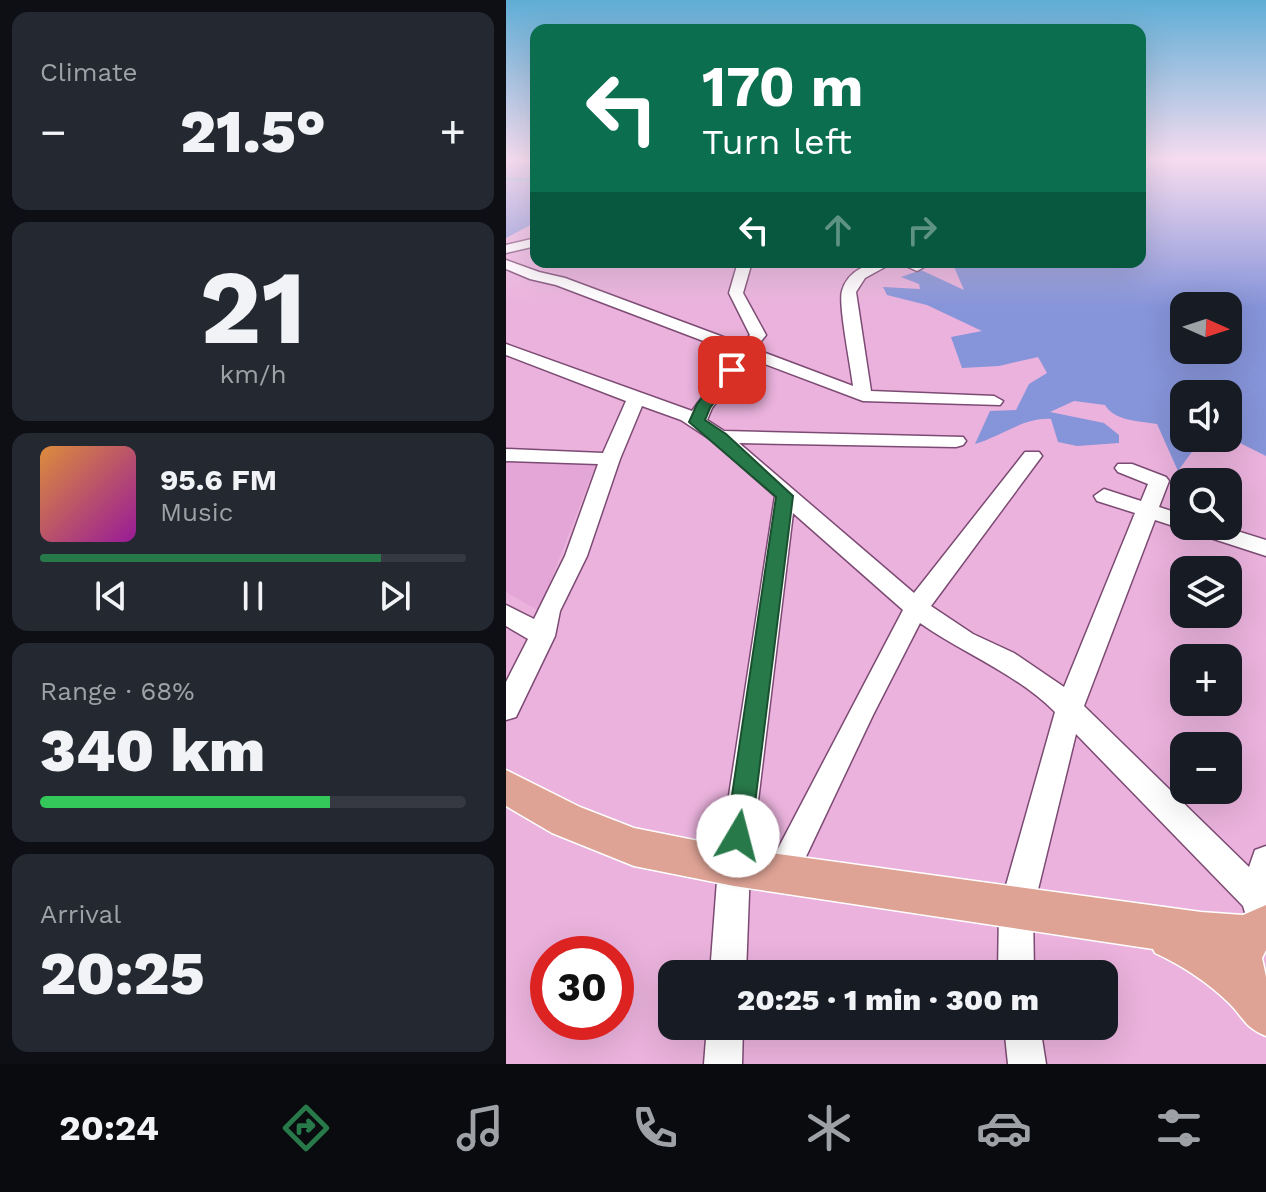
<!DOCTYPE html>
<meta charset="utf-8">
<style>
:root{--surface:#171b24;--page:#242831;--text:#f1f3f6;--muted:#9ea1a6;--line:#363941;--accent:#28794a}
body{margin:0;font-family:"Work Sans",sans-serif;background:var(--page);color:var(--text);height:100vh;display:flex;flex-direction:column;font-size:30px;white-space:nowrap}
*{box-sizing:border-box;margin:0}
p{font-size:26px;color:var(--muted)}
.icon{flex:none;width:44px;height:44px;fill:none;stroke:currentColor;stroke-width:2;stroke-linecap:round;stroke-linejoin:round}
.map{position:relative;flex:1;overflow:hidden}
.drawer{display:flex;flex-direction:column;gap:12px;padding:12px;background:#0d0f14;width:506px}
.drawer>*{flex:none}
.hud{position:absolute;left:24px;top:24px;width:616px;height:244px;border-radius:16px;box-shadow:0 8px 32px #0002;background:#0b6e4f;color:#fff;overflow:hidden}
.needle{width:52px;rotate:93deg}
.controls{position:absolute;left:664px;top:292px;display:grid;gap:16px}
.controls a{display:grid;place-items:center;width:72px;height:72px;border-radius:16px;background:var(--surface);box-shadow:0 8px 32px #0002;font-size:40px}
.speed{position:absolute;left:24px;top:936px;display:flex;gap:16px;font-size:40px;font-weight:700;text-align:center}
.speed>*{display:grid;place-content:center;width:104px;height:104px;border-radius:50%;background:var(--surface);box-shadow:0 8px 32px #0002;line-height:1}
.speed .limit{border:12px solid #d22;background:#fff;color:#111}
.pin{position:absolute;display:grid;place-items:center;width:68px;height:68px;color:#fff;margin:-34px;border-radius:16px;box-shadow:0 4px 12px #0006}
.me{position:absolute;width:88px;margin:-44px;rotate:8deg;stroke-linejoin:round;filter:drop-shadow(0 0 6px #0008)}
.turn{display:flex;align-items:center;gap:28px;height:168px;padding:0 40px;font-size:36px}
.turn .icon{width:104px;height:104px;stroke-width:2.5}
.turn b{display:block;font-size:56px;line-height:68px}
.lanes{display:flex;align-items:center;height:76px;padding:0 40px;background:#0003;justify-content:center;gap:40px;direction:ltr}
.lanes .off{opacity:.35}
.big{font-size:60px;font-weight:800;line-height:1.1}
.drawer .card{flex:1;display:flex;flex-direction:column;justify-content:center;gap:12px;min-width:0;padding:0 28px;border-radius:16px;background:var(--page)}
.drawer .dial{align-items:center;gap:0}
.dial b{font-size:104px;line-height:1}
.song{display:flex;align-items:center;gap:24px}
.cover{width:96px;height:96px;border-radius:12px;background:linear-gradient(135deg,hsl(30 70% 55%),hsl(300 70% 35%))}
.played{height:8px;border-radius:4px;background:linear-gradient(90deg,var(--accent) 80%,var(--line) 80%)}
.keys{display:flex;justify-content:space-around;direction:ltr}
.heat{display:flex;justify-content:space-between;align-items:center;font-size:44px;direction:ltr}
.charge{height:12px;border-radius:6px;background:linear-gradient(90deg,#34c759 68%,var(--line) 0)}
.trip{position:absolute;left:152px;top:960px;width:460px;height:80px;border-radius:16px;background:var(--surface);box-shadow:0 8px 32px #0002;font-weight:800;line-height:80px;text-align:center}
.dock{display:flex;height:128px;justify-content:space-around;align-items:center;background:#090b0e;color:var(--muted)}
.dock .icon{width:56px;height:56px}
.dock .current{color:var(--accent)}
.dock b{font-size:36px;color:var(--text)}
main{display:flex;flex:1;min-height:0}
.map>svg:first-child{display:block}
</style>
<main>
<section class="drawer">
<div class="card"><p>Climate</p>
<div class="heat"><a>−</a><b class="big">21.5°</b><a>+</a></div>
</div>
<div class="card dial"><b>21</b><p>km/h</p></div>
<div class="card">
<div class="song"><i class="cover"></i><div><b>95.6 FM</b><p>Music</p></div></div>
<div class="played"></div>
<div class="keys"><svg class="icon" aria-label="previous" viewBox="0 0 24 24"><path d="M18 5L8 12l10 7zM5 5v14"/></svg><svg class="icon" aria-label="pause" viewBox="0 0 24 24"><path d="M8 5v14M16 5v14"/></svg><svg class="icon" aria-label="next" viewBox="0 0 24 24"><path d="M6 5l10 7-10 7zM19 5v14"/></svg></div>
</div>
<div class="card"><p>Range · 68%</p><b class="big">340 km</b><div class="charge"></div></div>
<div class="card"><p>Arrival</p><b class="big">20:25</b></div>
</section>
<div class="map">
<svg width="760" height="1064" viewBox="0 0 760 1064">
<rect width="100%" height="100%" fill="#eab2dd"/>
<path fill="#e4a6d6" d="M 0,462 L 90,464 L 33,611 L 0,592 Z"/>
<g fill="#8694d9" fill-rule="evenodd">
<path d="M 634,159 L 760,159 L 760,456 L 722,437 L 722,394 L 678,394 L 678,438 L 696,438 L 672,471 L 651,424 C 634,421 608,421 599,405 L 568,401 L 544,412 L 598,423 L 613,435 L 613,443 L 571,446 L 552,442 L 545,419 C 519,417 495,436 469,444 L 484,411 L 510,410 L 523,384 L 541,373 L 532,357 L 493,366 L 456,368 L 445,337 L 476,331 L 421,305 L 381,295 L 377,287 L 414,289 L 413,284 L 395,277 L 415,270 L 458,290 L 446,262 L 634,262 ZM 678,306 L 722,306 L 722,350 L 678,350 Z"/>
<path d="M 0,163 L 30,164 L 30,222 L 0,238 Z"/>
</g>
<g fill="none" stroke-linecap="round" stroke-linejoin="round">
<path stroke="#31a2b8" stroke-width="3" d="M 0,179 L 30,180"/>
<g stroke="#7c4b73" stroke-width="3">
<g id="minor">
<path d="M 30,238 L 30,246 L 0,253 L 0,245 Z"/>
<path d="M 0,260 L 33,272 L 59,278 L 236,344 L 244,335 L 223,293 L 232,262 L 246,262 L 237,293 L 260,335 L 249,349 L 347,386 C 345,368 332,304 336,291 C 343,267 367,262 388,262 L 359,278 L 350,292 L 365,391 L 488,396 L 497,401 L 494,405 L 357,401 L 243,358 L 206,408 L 201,420 L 218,431 L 457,437 L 460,441 L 457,445 L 450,447 L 233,443 L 408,593 L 519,452 L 533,452 L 536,456 L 533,460 L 425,606 L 467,634 L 508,653 L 558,687 L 629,513 L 591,501 L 588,496 L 598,489 L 635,501 L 642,484 L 612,472 L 609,468 L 612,464 L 626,464 L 660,477 L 663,481 L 653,507 L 678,515 L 678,526 L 715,526 L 760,540 L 760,556 L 649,520 L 578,706 L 743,867 L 749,850 L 760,846 L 760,924 L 754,927 L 742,922 L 737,906 L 570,734 L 527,910 L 528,974 L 492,974 L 493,910 L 549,712 C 510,673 458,654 414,623 L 367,715 L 287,884 L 276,888 L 265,884 L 260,873 L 265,862 L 397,610 L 287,513 L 244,867 L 240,974 L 204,974 L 212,867 L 269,496 L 207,441 L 175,420 L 136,406 L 114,459 L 81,556 L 54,611 L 49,636 L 10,717 L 0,720 L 0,682 L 22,639 L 0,626 L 0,605 L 28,619 L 59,556 L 92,464 L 0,461 L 0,449 L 97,453 L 120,401 L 0,355 L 0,344 L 186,411 L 229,353 L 50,285 L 24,279 L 0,269 Z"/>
<path d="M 391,262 L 411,262 L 418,267 L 411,271 Z"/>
<path d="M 201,1026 L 237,1026 L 236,1064 L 198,1064 Z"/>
<path d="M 498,1026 L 534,1026 L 540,1064 L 502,1064 Z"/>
</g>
</g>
<g stroke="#fff" stroke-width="3">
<path id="major" d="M 0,770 L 74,807 L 128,828 L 228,848 L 695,912 L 737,915 L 760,905 L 760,950 L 756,958 L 760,977 L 760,1036 C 738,1027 738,1018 723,1003 C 700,981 677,966 649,953 L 647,949 L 228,886 L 128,866 L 46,833 L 0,806 Z"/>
</g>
<use href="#minor" fill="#fff" fill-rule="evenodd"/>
<use href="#major" fill="#dea395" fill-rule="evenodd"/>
</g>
<linearGradient id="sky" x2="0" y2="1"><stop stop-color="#5fadd5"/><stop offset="0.52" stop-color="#f6dcf0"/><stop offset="1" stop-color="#f6dcf0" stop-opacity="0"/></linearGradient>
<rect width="760" height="307" fill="url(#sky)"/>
<path fill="#28794a" stroke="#1a4f30" stroke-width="2" d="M 226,366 L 233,370 L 204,408 L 199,420 L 220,434 L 287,496 L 245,836 L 241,844 L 232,848 L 223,844 L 220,836 L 270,497 L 183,422 L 191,404 L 221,367 Z"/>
</svg>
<div class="controls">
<a><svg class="needle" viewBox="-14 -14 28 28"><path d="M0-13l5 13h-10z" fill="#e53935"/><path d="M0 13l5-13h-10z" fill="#9ea1a6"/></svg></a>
<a><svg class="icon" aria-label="sound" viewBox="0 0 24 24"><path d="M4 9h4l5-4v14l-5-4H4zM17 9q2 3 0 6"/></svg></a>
<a><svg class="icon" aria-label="search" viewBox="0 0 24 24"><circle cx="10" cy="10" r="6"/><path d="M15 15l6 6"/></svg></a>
<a><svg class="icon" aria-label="layers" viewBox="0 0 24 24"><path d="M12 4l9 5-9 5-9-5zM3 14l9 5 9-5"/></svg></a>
<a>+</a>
<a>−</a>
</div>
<div class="speed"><div class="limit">30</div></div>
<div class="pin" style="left:226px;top:370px;background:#d93025"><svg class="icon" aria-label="arrive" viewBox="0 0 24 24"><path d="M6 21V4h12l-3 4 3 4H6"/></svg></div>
<svg class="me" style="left:232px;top:836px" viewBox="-20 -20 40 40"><circle r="19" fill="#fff"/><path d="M0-13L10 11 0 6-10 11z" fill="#28794a"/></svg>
<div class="trip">20:25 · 1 min · 300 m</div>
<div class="hud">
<div class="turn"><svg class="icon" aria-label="left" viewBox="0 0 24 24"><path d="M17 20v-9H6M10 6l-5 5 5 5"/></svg><div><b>170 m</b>Turn left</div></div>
<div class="lanes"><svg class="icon" aria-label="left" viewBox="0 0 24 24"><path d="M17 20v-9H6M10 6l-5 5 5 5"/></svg><svg class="icon off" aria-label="ahead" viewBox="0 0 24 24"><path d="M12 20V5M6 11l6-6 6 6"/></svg><svg class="icon off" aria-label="right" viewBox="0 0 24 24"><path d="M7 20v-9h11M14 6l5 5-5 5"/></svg></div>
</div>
</div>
</main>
<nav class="dock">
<b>20:24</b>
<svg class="icon current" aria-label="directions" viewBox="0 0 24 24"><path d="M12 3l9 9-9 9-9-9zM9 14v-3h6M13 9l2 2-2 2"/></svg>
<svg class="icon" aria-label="music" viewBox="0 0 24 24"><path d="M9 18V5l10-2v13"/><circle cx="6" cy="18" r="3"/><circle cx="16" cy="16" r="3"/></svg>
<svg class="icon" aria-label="phone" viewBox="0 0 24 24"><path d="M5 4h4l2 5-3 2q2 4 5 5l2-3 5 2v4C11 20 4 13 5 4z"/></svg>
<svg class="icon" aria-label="climate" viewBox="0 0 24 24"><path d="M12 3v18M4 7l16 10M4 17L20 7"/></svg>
<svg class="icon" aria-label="car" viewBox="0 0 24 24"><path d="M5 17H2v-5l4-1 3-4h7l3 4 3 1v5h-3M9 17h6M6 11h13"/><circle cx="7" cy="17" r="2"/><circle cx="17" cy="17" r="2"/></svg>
<svg class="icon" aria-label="filters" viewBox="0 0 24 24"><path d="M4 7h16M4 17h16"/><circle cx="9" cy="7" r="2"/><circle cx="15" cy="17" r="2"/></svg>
</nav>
